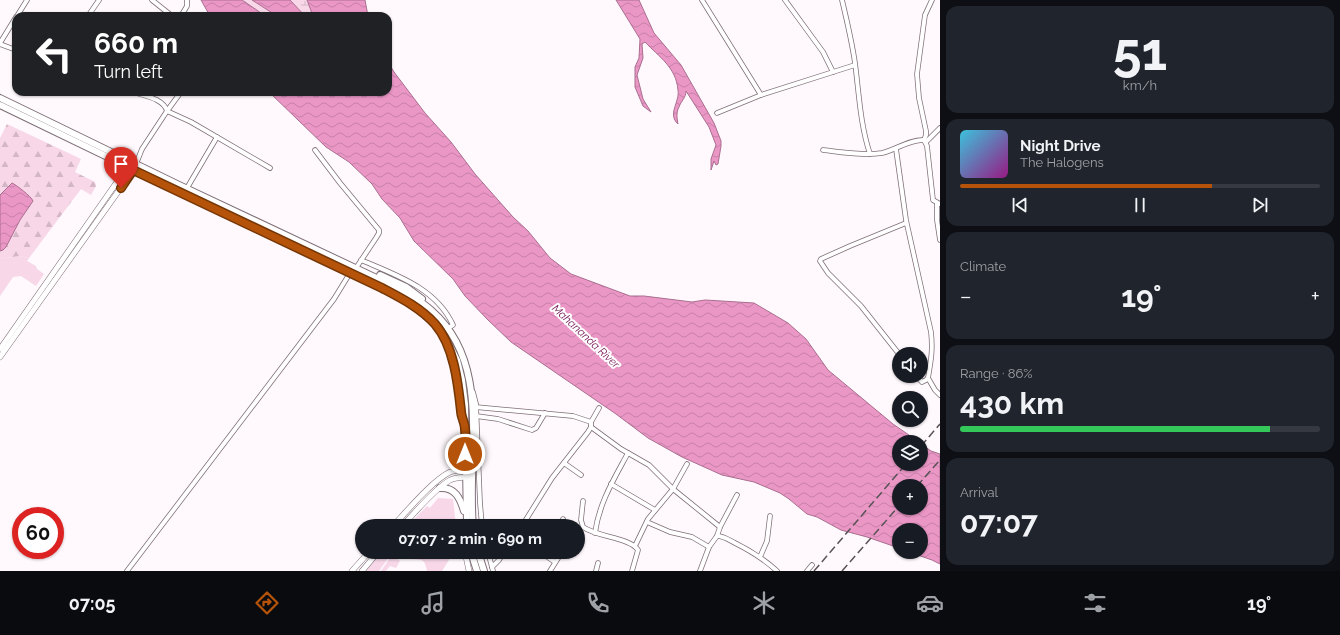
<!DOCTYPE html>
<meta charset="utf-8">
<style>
:root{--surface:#171b24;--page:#20242c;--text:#f1f3f6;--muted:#9ea1a6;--line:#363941;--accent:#b45309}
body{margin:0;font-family:Raleway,sans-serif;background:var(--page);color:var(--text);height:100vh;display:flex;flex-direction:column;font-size:15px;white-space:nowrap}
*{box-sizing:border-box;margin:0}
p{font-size:13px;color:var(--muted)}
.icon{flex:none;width:22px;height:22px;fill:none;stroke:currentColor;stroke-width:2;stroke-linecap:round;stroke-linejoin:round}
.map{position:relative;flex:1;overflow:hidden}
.panel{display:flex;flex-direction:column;gap:6px;padding:6px;background:#0d0f14;width:400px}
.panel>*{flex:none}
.top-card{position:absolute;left:12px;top:12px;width:380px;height:84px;border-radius:12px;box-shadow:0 1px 3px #0004;background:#202124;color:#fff;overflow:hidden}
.buttons{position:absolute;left:892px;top:347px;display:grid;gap:8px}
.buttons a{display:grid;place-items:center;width:36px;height:36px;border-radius:50%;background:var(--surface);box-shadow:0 1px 3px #0004;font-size:20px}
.speed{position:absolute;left:12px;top:507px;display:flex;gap:8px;font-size:20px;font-weight:700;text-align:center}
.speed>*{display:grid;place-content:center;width:52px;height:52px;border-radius:50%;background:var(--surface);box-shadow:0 1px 3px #0004;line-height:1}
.speed .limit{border:6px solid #d22;background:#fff;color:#111}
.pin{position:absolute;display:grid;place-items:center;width:34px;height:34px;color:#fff;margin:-41px -17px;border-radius:50% 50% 50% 0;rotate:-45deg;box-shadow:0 0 4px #0007}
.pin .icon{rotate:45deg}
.me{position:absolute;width:44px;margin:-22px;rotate:0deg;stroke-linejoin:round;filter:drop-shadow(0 0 3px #0008)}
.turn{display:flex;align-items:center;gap:14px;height:84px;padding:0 16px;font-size:18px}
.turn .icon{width:52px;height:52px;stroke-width:2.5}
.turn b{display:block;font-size:28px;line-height:34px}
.big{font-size:30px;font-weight:700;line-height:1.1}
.panel .card{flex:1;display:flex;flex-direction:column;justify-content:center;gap:6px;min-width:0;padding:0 14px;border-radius:12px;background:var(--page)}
.panel .dial{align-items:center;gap:0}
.dial b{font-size:52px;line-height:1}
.song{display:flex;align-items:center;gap:12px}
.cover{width:48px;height:48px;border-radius:6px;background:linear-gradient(135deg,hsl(190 70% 55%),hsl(310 70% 35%))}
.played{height:4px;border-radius:2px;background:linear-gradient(90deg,var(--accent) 70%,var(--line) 70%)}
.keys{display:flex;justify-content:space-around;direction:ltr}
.heat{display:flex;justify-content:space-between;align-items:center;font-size:22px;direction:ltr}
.charge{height:6px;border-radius:3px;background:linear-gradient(90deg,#34c759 86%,var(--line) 0)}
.trip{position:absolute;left:355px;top:519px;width:230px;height:40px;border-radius:20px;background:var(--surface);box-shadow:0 1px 3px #0004;font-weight:700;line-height:40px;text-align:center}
.menu{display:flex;height:64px;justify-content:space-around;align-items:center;background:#090b0e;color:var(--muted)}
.menu .icon{width:28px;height:28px}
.menu .active{color:var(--accent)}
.menu b{font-size:18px;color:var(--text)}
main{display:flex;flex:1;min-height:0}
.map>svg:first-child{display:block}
</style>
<main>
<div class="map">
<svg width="940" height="571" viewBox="0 0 940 571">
<defs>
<pattern id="forest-firs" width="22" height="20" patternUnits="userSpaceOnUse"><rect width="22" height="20" fill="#f7d7e8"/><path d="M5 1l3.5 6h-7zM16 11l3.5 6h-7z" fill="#d3b7c6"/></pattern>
<pattern id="wetland-marsh" width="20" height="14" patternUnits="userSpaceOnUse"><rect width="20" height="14" fill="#f7d7e8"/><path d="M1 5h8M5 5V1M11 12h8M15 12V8" fill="none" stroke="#d3b7c6"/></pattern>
<pattern id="water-waves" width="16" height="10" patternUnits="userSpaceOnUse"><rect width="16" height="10" fill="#ea97c6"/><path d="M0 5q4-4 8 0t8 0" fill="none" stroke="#c881a9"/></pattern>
</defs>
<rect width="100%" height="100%" fill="#fff8fc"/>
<g fill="#f7d7e8">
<path d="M 19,256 L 29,258 L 27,261 L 36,266 L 37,269 L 44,274 L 36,286 L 21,276 L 13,277 L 0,296 L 0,259 Z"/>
<path d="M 438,498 L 453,499 L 456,526 L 407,526 L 427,506 L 430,508 Z"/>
<path d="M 382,552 L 389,552 L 391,554 L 379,571 L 365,571 Z"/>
<path d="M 400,552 L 454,552 L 442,571 L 427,571 C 424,555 420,562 408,558 C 405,556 402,554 400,552 Z"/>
<path d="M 392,555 L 400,561 L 396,568 L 390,566 L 386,571 L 381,571 Z"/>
</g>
<path fill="url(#forest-firs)" d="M 7,124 L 81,159 L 75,172 L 95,182 L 96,186 L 91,195 L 81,189 L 29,258 L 19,256 L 0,259 L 0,138 Z"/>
<g fill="url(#wetland-marsh)">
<path d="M 242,0 L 252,0 L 256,2 L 277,16 C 262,16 254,8 242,0 Z"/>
<path d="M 290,0 L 307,0 L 313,16 L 305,16 Z"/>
</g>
<g fill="url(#water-waves)" stroke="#aa6e90" fill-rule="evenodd">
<path d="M 201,0 L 242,0 L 261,13 L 271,16 L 210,16 Z"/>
<path d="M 252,0 L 290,0 L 305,16 L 277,16 Z"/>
<path d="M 307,0 L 365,0 L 368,16 L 313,16 Z"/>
<path d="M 616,0 L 639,0 L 654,33 L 681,65 L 714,123 L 721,141 L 721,146 L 718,164 L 716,165 L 714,161 L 711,170 L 711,159 L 716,145 L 709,127 L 686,91 C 686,98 681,101 679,107 C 676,112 677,119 678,124 C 667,114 680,102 678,90 C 676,67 659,57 645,42 L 642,44 L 643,58 L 637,75 L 643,99 L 651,112 L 643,106 L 635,87 L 635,67 L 639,58 L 640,39 Z"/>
<path d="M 388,62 L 394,72 L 425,113 L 451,142 L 475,174 L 513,217 L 528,231 L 550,258 L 571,274 L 630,296 L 644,296 L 692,302 L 705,300 L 754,303 L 788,323 L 806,339 L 828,370 L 893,424 L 919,442 L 899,442 L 899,464 L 921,464 L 921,444 L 931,451 L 940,454 L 940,564 L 932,560 L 909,552 L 921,552 L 921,530 L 899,530 L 899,548 L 867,537 L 841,530 L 817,517 L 807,514 L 789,499 L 780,493 L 754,482 L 722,475 L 682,457 L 648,438 L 616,414 L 511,342 L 488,320 L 465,296 L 453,279 L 414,241 L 400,218 L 382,199 L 372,184 L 349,162 L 326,147 L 269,92 L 388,92 ZM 899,486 L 921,486 L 921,508 L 899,508 Z"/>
<path d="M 12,183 C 15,184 32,197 33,201 L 20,220 L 6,247 L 3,250 L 0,251 L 0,195 Z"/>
</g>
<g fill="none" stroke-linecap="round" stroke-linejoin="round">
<g stroke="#7e6f77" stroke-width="5.5">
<g id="minor">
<path d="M 152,0 L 172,16"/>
<path d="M 702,0 L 761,95 L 855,65"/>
<path d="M 785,0 L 823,52 L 833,72"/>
<path d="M 842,0 C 847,21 852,42 855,63 C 859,93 860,124 870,154"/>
<path d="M 17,16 L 27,0"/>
<path d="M 88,16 L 99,0"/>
<path d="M 181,16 L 187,6 L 187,0"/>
<path d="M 0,43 L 16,17"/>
<path d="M 0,44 L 16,50"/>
<path d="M 133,92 C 144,96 163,98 167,111 L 142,149 L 136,164"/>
<path d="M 181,92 L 167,111 L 191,122 L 270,168"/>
<path d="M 717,113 L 761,95"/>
<path d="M 924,140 L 926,135 L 926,131 L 919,98 L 917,74 L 925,15 L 932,0"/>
<path d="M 926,142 L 940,128"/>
<path d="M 896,149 L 906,220 L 931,332 C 933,350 931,360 928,378 L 926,380 L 922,382 L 916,376"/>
<path d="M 315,150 L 340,183 L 379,230 L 379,233 L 376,238 L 356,268"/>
<path d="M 823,150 C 842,152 863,156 882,153 C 895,150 911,139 924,140 L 927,146 L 933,200 L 940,204"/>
<path d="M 187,188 L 217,137"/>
<path d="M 937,203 L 937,220 L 940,240"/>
<path d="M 361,260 C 396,275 436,288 453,325 L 447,329"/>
<path d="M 899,354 L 861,306 L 828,273 L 820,261 L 821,259 L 850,246 L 906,223"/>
<path d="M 928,378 L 935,390 L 940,395"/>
<path d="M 473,392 L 476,404 L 480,503 L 482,526"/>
<path d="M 475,407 L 573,416 L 591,422"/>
<path d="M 476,416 L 498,419 L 532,430 L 536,428 L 545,413"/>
<path d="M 591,427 L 621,449 L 649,465 L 673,489 L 720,527"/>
<path d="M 564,463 L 581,475"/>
<path d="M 611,484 L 655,510"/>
<path d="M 583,501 L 581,520 L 583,527 C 597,537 631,538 638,550 L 632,571"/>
<path d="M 647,522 L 670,532 L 692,537 L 709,547"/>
<path d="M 525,523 L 531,526"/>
<path d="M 522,526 L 552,478 L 588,432 L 591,427 L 591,422 L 599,408"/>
<path d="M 560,526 L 563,519"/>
<path d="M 595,533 C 599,503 614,479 628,453"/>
<path d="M 717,536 C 724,536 729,540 735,543 C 751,551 764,559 777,571"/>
<path d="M 635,546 L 648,519 L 673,489 L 687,464"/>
<path d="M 488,552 L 493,571"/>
<path d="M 540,552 L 555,562"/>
<path d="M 760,557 L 767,541 L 770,516"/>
<path d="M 492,567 L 499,560 L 504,552"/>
<path d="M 127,571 L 334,299 L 350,273"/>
<path d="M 550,571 L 562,552"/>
<path d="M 596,571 L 598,563"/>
<path d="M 700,571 L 709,547 L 717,536 L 720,527 L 737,495"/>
<path d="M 807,571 L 812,565"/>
</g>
</g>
<g stroke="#7e6f77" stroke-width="6">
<g id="tertiary">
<path d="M 0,349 L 124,172 L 128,164"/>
<path d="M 0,357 L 130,175 L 134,166"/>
<path d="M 393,526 C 407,511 433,480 450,472 C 456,470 462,469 468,469"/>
<path d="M 402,526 C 415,513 434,489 450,480 C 455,478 463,477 468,477"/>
<path d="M 465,552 L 469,571"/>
<path d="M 352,571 L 369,552"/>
<path d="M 362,571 L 378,552"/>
</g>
</g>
<g stroke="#7e6f77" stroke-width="8">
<g id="primary">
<path d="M 0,98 L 177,184 L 385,282 C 401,290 418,298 432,311 C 493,365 466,455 473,526"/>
<path d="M 0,105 L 184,194 L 382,288 L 406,301 L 417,308 L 435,324 L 449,344 L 457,360 L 462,380 L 465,404 L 467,526"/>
<path d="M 380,275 L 406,287 L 422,299"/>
<path d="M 450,352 L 458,383 L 462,417"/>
<path d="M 440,488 C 455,487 460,498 464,511"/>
<path d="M 471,552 L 477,571"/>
<path d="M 478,552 L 484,571"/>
</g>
</g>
<use href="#minor" stroke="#fff" stroke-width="4"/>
<use href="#tertiary" stroke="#fff" stroke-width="5"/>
<use href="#primary" stroke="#fff" stroke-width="6"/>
<g stroke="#595356" stroke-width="1.5" stroke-dasharray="8 4" stroke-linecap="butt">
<path d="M 921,446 L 940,424"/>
<path d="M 917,486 L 940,460"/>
<path d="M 814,571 L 906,464"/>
<path d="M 842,571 L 899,506"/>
</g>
</g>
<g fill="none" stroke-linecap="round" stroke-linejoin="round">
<g stroke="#753606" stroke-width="10">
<path id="route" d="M 121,188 L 133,170 L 382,288 C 401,298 421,308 435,324 C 454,346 458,383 461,411 C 461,417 465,423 465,429 C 466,437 465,446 465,454"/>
</g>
<use href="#route" stroke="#b45309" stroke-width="7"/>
</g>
<g text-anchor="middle" stroke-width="4" stroke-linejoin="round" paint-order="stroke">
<g font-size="11" font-style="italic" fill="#731354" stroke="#fff">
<text transform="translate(586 336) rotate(43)" y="4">Mahananda River</text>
</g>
</g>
</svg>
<div class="buttons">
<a><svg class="icon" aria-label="sound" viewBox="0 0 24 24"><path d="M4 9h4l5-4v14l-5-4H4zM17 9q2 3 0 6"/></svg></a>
<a><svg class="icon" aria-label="search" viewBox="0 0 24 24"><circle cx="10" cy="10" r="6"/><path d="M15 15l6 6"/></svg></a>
<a><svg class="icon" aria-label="layers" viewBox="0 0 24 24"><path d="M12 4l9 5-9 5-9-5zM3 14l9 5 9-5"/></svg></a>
<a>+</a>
<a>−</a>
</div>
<div class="speed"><div class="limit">60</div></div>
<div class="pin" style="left:121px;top:188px;background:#d93025"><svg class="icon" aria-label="arrive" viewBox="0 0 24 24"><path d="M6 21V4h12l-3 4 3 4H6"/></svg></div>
<svg class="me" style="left:465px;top:454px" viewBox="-20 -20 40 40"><circle r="17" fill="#b45309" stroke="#fff" stroke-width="3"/><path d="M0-11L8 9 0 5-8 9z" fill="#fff"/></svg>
<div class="trip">07:07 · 2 min · 690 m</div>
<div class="top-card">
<div class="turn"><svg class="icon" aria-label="left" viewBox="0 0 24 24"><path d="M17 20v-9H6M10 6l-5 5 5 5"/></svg><div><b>660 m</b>Turn left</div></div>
</div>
</div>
<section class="panel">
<div class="card dial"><b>51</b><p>km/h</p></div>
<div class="card">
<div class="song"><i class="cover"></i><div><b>Night Drive</b><p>The Halogens</p></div></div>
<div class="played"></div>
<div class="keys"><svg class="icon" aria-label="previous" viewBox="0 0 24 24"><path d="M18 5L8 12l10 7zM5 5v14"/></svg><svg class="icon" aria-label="pause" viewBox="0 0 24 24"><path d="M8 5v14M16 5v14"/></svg><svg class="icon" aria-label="next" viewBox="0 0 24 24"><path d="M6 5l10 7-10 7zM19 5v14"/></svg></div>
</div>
<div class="card"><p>Climate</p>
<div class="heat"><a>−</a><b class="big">19°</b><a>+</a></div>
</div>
<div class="card"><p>Range · 86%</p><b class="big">430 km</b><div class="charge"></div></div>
<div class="card"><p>Arrival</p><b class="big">07:07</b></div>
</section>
</main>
<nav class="menu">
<b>07:05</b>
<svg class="icon active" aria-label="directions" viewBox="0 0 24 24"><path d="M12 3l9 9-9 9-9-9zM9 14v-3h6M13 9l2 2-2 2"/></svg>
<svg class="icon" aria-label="music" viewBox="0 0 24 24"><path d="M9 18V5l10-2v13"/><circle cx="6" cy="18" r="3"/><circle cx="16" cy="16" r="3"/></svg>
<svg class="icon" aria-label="phone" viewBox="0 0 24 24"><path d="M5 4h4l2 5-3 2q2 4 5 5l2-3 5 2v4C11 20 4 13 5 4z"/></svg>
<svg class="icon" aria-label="climate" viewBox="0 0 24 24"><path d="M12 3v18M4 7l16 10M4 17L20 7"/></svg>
<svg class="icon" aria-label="car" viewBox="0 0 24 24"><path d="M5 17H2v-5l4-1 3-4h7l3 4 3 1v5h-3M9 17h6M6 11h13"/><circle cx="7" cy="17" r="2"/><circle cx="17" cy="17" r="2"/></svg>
<svg class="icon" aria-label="filters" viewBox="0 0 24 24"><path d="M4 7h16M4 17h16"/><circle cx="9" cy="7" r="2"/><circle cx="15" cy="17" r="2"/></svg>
<b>19°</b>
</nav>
